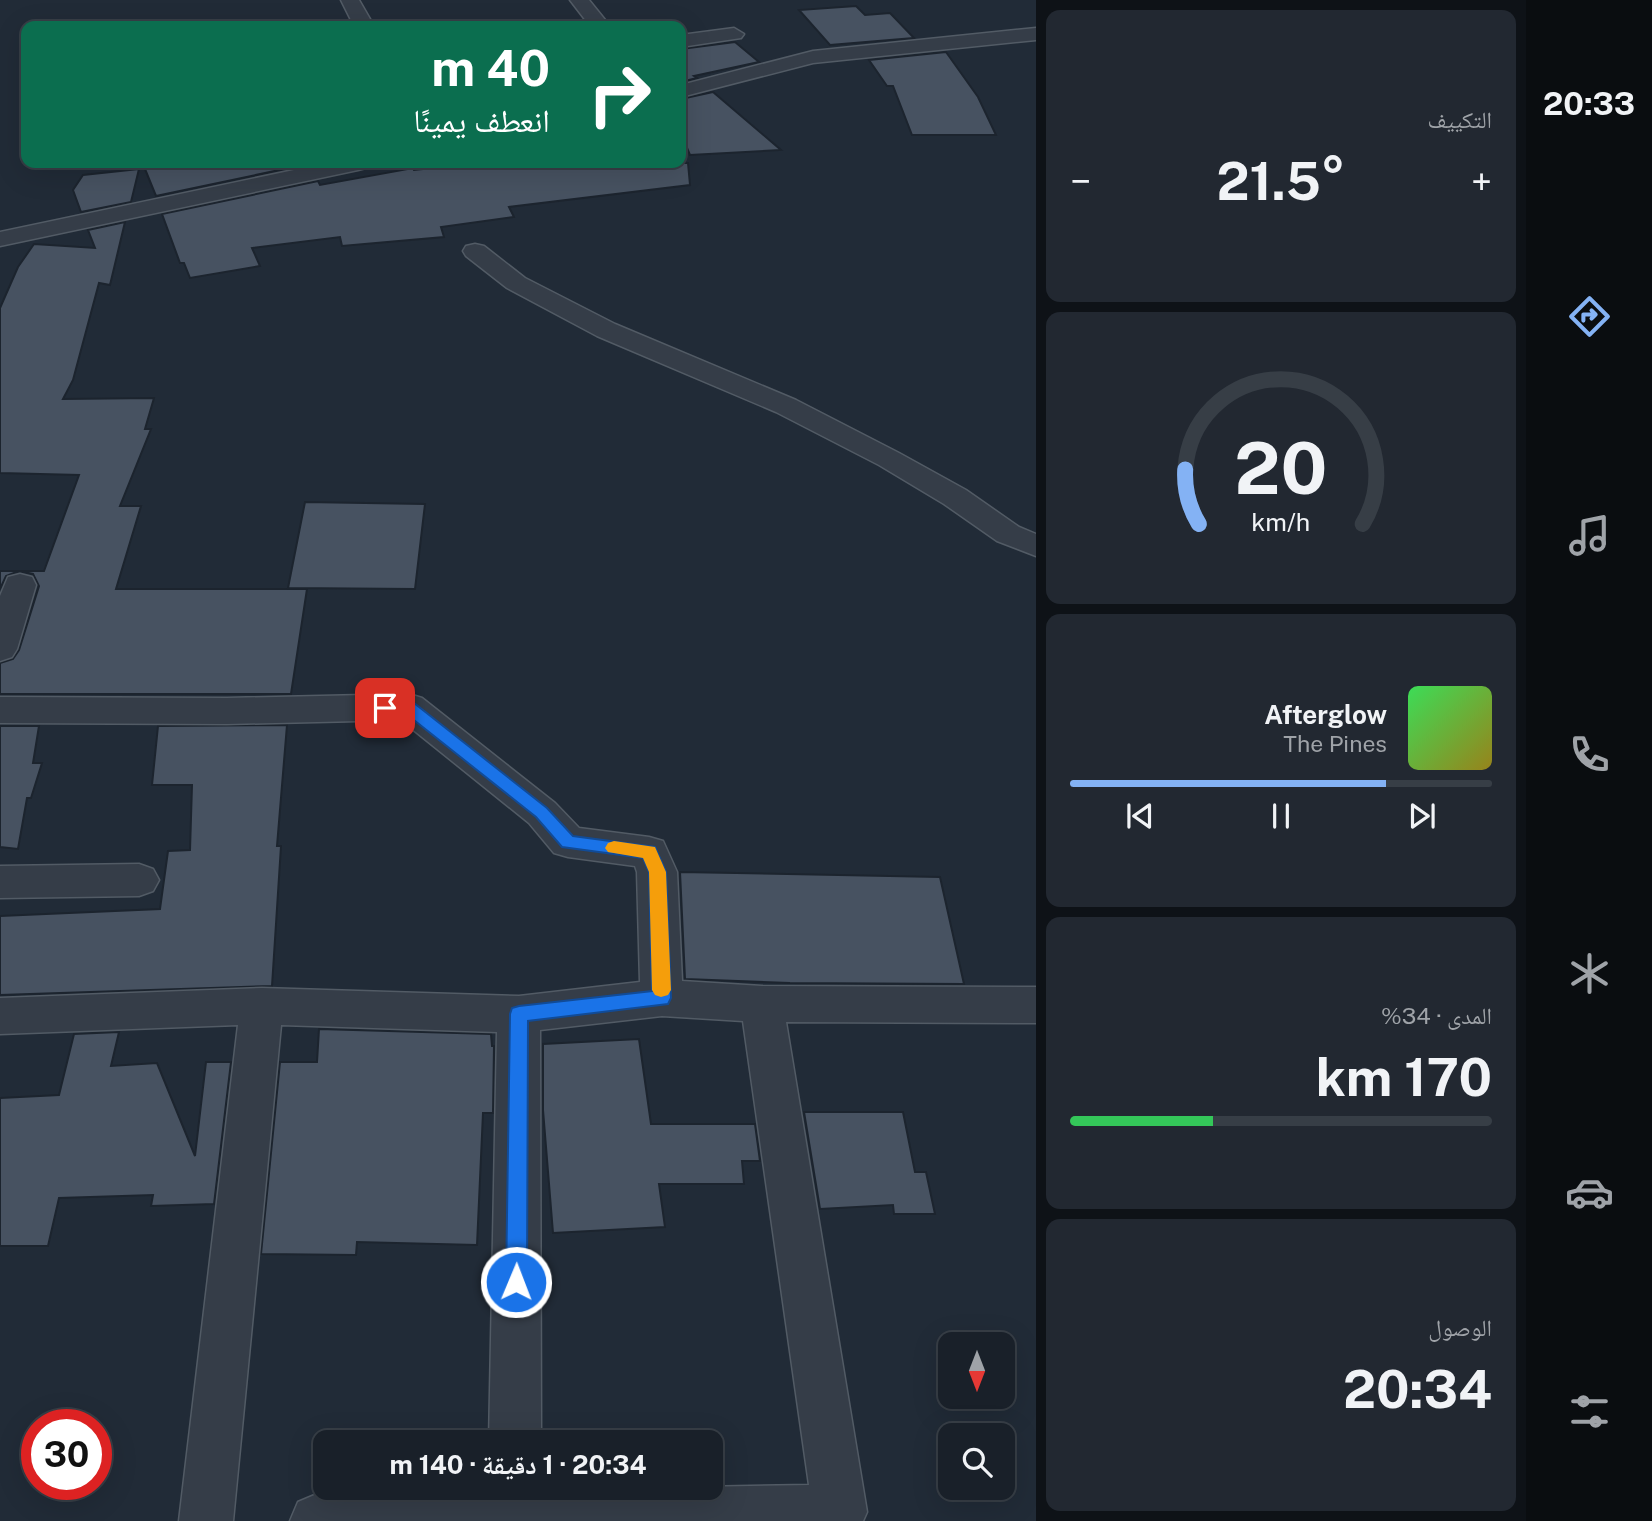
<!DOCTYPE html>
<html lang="ar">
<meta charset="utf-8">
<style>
:root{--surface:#192029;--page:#222831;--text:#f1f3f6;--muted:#9fa3a8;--line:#373e46;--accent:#84b2f4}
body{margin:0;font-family:"Public Sans","Noto Naskh Arabic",sans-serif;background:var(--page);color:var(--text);direction:rtl;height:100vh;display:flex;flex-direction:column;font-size:26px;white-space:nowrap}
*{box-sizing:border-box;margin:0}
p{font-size:23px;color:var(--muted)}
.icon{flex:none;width:38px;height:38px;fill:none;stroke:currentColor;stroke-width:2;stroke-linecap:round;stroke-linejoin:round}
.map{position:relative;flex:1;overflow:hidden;direction:ltr}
.details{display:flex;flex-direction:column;gap:10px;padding:10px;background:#0e1217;width:490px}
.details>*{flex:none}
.banner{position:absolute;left:21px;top:21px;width:665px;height:147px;border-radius:14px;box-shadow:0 7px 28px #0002,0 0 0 2px var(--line);direction:rtl;background:#0b6e4f;color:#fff;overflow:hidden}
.needle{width:46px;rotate:180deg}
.buttons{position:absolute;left:938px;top:1332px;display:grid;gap:14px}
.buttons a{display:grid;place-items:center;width:77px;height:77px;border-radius:14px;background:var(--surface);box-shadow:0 7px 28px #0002,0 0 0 2px var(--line);font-size:35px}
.speed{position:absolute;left:21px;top:1409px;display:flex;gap:14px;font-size:35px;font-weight:700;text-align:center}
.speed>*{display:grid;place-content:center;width:91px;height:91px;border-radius:50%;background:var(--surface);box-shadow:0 7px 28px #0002,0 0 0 2px var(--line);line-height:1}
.speed .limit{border:10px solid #d22;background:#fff;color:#111}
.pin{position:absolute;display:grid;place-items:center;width:60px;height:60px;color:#fff;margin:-30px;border-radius:14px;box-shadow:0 4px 10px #0006}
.me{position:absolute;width:77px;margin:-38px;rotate:1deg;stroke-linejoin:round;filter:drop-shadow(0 0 5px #0008)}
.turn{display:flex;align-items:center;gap:24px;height:147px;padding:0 21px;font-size:32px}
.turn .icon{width:91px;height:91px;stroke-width:2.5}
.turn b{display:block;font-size:49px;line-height:60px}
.big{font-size:52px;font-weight:700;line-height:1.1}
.details .card{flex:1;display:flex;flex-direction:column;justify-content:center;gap:10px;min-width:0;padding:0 24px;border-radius:14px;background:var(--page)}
.details .dial{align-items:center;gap:0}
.dial svg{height:182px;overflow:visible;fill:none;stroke:var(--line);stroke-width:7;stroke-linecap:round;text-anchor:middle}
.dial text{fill:var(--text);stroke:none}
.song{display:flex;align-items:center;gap:21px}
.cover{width:84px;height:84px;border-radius:10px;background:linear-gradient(135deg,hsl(130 70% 55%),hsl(50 70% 35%))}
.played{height:7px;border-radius:4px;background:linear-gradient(90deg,var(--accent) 75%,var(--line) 75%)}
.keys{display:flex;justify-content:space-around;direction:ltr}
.heat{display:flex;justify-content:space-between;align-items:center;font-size:38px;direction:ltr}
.charge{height:10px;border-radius:5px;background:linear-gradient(90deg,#34c759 34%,var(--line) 0)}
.trip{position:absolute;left:313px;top:1430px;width:410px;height:70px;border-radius:14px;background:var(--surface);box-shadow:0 7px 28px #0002,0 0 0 2px var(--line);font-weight:700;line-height:70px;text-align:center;direction:rtl}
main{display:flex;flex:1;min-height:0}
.tabs{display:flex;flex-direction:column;width:126px;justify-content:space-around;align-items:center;background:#0a0d10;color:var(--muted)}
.tabs .icon{width:49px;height:49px}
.tabs .active{color:var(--accent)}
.tabs b{font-size:32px;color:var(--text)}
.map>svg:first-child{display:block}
</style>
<main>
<nav class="tabs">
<b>20:33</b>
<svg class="icon active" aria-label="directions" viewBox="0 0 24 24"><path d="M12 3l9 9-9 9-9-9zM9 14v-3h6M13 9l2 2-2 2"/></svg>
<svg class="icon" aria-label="music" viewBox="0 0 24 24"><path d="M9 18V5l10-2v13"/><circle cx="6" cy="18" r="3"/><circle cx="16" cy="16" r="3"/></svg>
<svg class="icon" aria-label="phone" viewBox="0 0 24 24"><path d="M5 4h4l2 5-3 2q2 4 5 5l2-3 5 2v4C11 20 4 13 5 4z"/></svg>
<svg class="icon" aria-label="climate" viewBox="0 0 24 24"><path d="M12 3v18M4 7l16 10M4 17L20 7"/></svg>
<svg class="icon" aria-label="car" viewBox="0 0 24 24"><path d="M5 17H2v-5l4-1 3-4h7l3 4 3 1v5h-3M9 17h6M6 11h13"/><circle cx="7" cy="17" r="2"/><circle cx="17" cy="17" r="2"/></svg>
<svg class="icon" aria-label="filters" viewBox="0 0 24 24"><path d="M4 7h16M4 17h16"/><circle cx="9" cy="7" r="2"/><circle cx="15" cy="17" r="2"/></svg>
</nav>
<section class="details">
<div class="card"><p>التكييف</p>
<div class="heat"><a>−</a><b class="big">21.5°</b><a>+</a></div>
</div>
<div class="card dial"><svg viewBox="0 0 100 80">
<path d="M14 69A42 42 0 1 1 86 69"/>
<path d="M14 69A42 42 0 0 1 8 45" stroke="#84b2f4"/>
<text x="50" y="56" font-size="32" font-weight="700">20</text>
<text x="50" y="72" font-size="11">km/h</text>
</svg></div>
<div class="card">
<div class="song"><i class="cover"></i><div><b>Afterglow</b><p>The Pines</p></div></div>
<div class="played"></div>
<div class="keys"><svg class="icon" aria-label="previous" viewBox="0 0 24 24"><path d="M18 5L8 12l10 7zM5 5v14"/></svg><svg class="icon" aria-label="pause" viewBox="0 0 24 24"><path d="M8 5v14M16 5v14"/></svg><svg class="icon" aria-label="next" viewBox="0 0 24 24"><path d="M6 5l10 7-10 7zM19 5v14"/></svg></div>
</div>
<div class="card"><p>المدى · 34%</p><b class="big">170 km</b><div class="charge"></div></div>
<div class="card"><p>الوصول</p><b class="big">20:34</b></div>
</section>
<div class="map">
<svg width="1036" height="1521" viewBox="0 0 1036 1521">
<rect width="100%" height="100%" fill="#212b37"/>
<g fill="#475261" stroke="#1c242e" stroke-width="2">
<path d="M 856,6 L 865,15 L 890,13 L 914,38 L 830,45 L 799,10 Z"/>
<path d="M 735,42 L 759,62 L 694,76 L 697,78 L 681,82 L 681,49 Z"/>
<path d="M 946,52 L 978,97 L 996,135 L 912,135 L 893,86 L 887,86 L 869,60 Z"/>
<path d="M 713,92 L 781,150 L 690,155 L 681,134 L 681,99 Z"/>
<path d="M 162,163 L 306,163 L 308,164 L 156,196 L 145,169 L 162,167 Z"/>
<path d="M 481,163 L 688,163 L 690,185 L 509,207 L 514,217 L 441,227 L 444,237 L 342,246 L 340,237 L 252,248 L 260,266 L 190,278 L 184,263 L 180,263 L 162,214 L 318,181 L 320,185 L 413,168 L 414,170 Z"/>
<path d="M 139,169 L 131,202 L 81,212 L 73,190 L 83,175 Z"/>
<path d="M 125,222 L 110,285 L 99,283 L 73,380 L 63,399 L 154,398 L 145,429 L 151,429 L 120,506 L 141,506 L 116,589 L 307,589 L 291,694 L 0,694 L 0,663 L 13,659 L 19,650 L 39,586 L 33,574 L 19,571 L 6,576 L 0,589 L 0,571 L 44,571 L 79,475 L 0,473 L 0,308 L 18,267 L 34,244 L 95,248 L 88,230 Z"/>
<path d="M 305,502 L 425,504 L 415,589 L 288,588 Z"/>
<path d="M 287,725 L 277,846 L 281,846 L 272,986 L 0,995 L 0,916 L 160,909 L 168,851 L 190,850 L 192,785 L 152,785 L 158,726 Z"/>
<path d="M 0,726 L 39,726 L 33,763 L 42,763 L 31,798 L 27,798 L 18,849 L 0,847 Z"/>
<path d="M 680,872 L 940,877 L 964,984 L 790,983 L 685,979 Z"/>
<path d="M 319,1029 L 491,1034 L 492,1046 L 494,1046 L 493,1113 L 483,1113 L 477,1245 L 357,1242 L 356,1255 L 261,1254 L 280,1062 L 317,1062 Z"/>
<path d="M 119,1032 L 111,1066 L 157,1063 L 195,1156 L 206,1062 L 231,1062 L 214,1204 L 151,1206 L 153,1195 L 59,1198 L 48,1246 L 0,1246 L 0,1098 L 59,1095 L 74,1034 Z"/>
<path d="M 639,1039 L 651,1124 L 755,1124 L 760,1161 L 742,1161 L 744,1184 L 659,1184 L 665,1227 L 553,1233 L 543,1110 L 543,1044 Z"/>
<path d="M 804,1112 L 903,1112 L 915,1172 L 926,1172 L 935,1214 L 894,1214 L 893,1205 L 820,1209 Z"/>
</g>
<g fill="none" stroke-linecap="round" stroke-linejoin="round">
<g stroke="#525b65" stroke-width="3">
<g id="minor">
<path d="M 341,0 L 359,0 L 374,26 L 354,26 Z"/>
<path d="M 570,0 L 589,0 L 610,26 L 590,26 Z"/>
<path d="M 734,28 L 744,34 L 741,38 L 681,47 L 681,35 Z"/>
<path d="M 1036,28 L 1036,40 L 813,63 L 681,97 L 681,85 L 813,51 Z"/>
<path d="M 327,163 L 369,163 L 366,168 L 358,170 L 0,246 L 0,232 Z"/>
<path d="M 475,244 L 484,246 L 525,278 L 615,324 L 796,400 L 899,453 L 966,490 L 1019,527 L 1036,534 L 1036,556 L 997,541 L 944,504 L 879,465 L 776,412 L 597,336 L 507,288 L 466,256 L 463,251 L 466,246 Z"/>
<path d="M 20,574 L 32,577 L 36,585 L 17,649 L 12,657 L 0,661 L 0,596 L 8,577 Z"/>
<path d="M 409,694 L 422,698 L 555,803 L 579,828 L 649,837 L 663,841 L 677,872 L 682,981 L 762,986 L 1036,987 L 1036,1023 L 786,1022 L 867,1512 L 863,1521 L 290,1521 L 298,1502 L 317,1494 L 809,1485 L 743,1021 L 662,1016 L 540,1030 L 541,1442 L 489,1442 L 497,1032 L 281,1025 L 233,1521 L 179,1521 L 238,1025 L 0,1034 L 0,998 L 262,988 L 519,996 L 640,982 L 637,872 L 635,866 L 568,857 L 554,853 L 529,823 L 401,720 L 227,724 L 0,723 L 0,697 L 227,698 Z"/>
<path d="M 139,864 L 153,869 L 159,880 L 153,891 L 139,896 L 0,898 L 0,866 Z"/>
</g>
</g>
<use href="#minor" fill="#353d48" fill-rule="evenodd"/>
</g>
<path fill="#1a73e8" stroke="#114b97" stroke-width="2" d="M 385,702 L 414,703 L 547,808 L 573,836 L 655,847 L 666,872 L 671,998 L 668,1004 L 528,1021 L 527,1282 L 524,1289 L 516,1292 L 509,1289 L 506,1282 L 510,1014 L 512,1008 L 519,1006 L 652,991 L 649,872 L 643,858 L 562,847 L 536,817 L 405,713 L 379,712 L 377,708 Z"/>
<path fill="#f59e0b" d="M 614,841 L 655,847 L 666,872 L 671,990 L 668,995 L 661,997 L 655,995 L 652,990 L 649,872 L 643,858 L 608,852 L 605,848 L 608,843 Z"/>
</svg>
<div class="buttons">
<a><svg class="needle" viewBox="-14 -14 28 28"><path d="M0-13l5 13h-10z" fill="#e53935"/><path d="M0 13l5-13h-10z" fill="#9fa3a8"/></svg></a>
<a><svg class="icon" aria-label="search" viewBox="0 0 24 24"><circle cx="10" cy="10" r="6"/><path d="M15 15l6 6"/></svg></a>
</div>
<div class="speed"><div class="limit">30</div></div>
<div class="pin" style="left:385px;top:708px;background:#d93025"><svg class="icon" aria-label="arrive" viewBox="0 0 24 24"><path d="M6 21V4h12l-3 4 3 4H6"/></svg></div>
<svg class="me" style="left:516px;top:1282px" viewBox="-20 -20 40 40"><circle r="17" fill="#1a73e8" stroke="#fff" stroke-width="3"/><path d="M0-11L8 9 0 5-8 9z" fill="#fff"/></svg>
<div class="trip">20:34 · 1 دقيقة · 140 m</div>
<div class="banner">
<div class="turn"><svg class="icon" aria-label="right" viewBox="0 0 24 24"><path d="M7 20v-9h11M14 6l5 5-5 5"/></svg><div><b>40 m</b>انعطف يمينًا</div></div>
</div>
</div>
</main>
